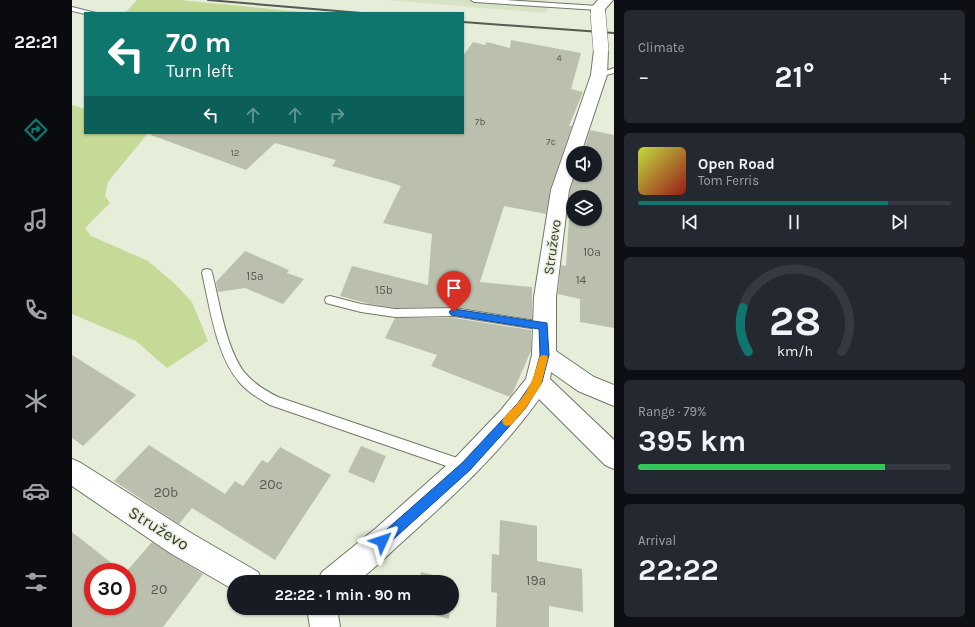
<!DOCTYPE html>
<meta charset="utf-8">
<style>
:root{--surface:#171b24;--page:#242831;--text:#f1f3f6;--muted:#9ea1a6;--line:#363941;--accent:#0f766e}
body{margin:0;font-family:Karla,sans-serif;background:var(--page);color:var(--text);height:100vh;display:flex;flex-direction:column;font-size:15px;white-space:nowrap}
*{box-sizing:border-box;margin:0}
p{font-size:13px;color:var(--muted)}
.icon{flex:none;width:22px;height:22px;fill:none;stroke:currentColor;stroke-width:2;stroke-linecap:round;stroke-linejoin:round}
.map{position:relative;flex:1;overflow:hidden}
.side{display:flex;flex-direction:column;gap:10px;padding:10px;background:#0d0f14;width:361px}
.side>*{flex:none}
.guide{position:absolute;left:12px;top:12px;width:380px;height:122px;border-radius:0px;box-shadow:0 1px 3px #0004;background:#0f766e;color:#fff;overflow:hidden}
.buttons{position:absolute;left:494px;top:146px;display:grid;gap:8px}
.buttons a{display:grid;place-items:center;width:36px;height:36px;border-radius:50%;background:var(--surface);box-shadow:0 1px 3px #0004;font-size:20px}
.speed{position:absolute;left:12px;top:563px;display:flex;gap:8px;font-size:20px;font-weight:700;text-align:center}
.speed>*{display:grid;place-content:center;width:52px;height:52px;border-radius:50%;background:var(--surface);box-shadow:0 1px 3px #0004;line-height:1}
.speed .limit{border:6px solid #d22;background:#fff;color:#111}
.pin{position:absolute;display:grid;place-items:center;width:34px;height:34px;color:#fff;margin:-41px -17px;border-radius:50% 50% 50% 0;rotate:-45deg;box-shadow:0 0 4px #0007}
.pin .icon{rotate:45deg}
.me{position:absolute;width:44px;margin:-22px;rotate:48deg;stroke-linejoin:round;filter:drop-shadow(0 0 3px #0008)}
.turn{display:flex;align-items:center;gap:14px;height:84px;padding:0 16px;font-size:18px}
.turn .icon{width:52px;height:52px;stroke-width:2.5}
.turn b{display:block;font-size:28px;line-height:34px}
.lanes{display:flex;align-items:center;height:38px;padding:0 16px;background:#0003;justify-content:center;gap:20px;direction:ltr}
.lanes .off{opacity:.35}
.big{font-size:30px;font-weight:700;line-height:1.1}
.side .card{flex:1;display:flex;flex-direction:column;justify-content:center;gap:6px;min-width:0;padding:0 14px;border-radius:6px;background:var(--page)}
.side .dial{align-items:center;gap:0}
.dial svg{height:104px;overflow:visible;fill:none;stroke:var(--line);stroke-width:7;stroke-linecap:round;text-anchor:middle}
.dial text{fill:var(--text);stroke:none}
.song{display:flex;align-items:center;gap:12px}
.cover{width:48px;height:48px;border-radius:6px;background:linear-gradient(135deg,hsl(70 70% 55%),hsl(0 70% 35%))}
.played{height:4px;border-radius:2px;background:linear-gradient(90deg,var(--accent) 80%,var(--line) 80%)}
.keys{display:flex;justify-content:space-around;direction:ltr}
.heat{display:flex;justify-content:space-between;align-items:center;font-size:22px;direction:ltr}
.charge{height:6px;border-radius:3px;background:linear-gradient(90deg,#34c759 79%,var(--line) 0)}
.trip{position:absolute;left:155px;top:575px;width:232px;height:40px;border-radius:20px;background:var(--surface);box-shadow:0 1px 3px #0004;font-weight:700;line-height:40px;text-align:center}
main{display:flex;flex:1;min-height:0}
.dock{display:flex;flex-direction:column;width:72px;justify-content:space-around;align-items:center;background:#090b0e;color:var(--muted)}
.dock .icon{width:28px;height:28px}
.dock .selected{color:var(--accent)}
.dock b{font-size:18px;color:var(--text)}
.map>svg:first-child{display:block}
</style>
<main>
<nav class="dock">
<b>22:21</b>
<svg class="icon selected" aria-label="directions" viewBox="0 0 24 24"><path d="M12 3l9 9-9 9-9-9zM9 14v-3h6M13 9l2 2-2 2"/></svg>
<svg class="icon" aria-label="music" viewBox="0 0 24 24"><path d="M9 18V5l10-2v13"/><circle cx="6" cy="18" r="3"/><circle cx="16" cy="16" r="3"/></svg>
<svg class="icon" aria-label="phone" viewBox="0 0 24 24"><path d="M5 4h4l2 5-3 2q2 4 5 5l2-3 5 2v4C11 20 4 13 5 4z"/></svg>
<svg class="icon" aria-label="climate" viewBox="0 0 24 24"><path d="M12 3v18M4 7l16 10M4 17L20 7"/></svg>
<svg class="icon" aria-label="car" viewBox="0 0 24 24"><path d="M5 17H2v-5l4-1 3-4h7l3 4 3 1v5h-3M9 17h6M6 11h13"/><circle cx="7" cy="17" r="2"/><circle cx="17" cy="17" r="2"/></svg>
<svg class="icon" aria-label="filters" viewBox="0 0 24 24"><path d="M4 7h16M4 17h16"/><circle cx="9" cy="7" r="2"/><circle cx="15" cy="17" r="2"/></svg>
</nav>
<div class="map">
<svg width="542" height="627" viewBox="0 0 542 627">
<rect width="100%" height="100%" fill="#e6edd9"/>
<path fill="#d8e2c6" d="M 313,0 L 474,0 L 476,5 L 475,13 Z"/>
<g fill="#c6da98">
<path d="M 65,0 L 108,0 L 240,13 L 53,13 Z"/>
<path d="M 0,105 L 13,109 L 13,133 L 76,133 L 36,182 L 33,196 L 38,203 L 13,228 L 19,236 L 76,261 L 103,284 L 120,302 L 136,341 L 95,368 L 64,341 L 0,314 Z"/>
</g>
<g fill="#bac0ad" fill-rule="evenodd">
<path d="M 439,40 L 509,53 L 499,89 L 511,92 L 497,126 L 500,126 L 478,190 L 474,214 L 432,206 L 408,282 L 460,287 L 460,319 L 382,307 L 323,308 L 298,304 L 268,296 L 280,266 L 356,285 L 360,234 L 311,223 L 329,186 L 314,181 L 315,179 L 313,181 L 260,166 L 264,160 L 203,143 L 174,170 L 79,135 L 79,133 L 391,133 L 391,56 L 401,42 L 413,45 L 415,42 L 438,48 Z"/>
<path d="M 518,130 L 542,135 L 542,328 L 508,322 L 508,299 L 486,294 L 489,265 L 494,266 L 497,218 L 495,218 L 498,190 L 503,175 L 523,175 L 523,153 L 511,153 ZM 501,197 L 523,197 L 523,219 L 501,219 Z"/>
<path d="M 173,251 L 217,270 L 215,273 L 232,279 L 211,304 L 173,288 L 146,292 L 144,282 Z"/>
<path d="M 323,318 L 382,318 L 459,330 L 459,351 L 441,392 L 438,397 L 359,366 L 365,355 L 313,338 Z"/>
<path d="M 0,355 L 64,395 L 11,446 L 0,438 Z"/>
<path d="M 77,445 L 153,494 L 163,481 L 171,486 L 190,460 L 196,463 L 208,447 L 259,475 L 203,560 L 120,508 L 107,524 L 42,481 Z"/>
<path d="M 289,446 L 314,456 L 302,483 L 276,472 Z"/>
<path d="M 428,520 L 465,526 L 465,561 L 510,569 L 511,612 L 477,606 L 477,627 L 424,627 L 425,593 L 419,592 L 420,554 L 427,555 Z"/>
<path d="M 0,532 L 51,572 L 21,572 L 21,606 L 55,606 L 54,572 L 80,542 L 131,574 L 91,627 L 0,627 Z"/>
<path d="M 349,572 L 382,580 L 380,596 L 380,582 L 347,582 Z"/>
<path d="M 343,608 L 378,608 L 377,619 L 342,610 Z"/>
</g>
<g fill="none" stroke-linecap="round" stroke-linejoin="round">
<g stroke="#727867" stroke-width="2">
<g id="service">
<path d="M 399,0 L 433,0 L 526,6 L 529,8 L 526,10 L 402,2 Z"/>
<path d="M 0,7 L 24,13 L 13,14 L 0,11 Z"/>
<path d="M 542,68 L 542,73 L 527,77 L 523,75 Z"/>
<path d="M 135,269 L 139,270 L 140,273 C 148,303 153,346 172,372 C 181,383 194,391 206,397 L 397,462 L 399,466 L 397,470 L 392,472 L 198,405 C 187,399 176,392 168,383 C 144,356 138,307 130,273 L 131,270 Z"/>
<path d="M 258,296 L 289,304 L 323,309 L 382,308 L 472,322 L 476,323 L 478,326 L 476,329 L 472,330 L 382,316 L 323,317 L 289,312 L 254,303 L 253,300 L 254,297 Z"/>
</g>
</g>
<g stroke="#727867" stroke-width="2">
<g id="minor">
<path d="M 526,0 L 541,0 L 533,9 L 533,14 L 531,17 L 521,17 L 519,14 L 519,8 Z"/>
<path d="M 529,46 L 534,47 L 536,50 L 535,75 L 509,153 L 501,153 L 502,175 L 497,190 L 484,297 L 484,351 L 522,377 L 542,385 L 542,406 L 506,391 L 479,372 L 478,379 L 542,440 L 542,469 L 533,465 L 467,399 C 428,454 378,499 328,544 C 318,553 296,575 285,581 C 278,585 254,582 245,582 L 250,572 L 303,529 L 384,457 L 429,410 L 454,379 L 460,355 L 462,297 L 479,190 L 519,75 L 522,50 L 524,47 Z"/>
<path d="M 0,459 L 9,463 L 119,533 L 186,572 L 191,582 L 162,582 L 162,590 L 98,553 L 0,486 Z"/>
<path d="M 235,608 L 265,608 L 268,627 L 238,627 Z"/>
</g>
</g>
<use href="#service" fill="#fff" fill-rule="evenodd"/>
<use href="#minor" fill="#fff" fill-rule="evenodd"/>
<g stroke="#565a50" stroke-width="2">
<path d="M 136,0 L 289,13"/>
<path d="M 391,22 L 542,33"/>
</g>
<g stroke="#727867" stroke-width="16" stroke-linecap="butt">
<path id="minor-bridge" d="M 526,14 L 529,50"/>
</g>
<use href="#minor-bridge" stroke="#fff" stroke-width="15"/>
</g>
<path fill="#1a73e8" stroke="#114b97" d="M 382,309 L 475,323 L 477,355 L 470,382 L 453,409 L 398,470 L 315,545 L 310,547 L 306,545 L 305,541 L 306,537 L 390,463 L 446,403 L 461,381 L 468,355 L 467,329 L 379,315 L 377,312 L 379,310 Z"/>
<path fill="#f59e0b" d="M 472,355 L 475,356 L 476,358 L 469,385 L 453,409 L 439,425 L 435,426 L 432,425 L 430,421 C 433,415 440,410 445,404 C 458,389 462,377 467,358 L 468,356 Z"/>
<g text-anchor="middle" stroke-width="3" stroke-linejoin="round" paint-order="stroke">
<g font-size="10" fill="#585c52">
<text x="487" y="61">4</text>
<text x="408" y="125">7b</text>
<text x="479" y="145">7c</text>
<text x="163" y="156">12</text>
</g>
<g font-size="12" fill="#585c52">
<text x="520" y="256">10a</text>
<text x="183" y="280">15a</text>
<text x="509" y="284">14</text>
<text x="312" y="294">15b</text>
</g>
<g font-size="14" fill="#383b33" stroke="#e6edd9">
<text transform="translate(480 247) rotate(-82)" y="5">Struževo</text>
</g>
<g font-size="14" fill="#585c52">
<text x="199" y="489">20c</text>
<text x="94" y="497">20b</text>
<text x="464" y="585">19a</text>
<text x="87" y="594">20</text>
</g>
<g font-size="17" fill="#383b33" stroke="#e6edd9">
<text transform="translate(87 528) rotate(32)" y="6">Struževo</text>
</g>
</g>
</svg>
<div class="buttons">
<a><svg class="icon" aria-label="sound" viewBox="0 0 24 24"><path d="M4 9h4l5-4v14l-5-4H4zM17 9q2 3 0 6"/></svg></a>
<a><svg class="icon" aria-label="layers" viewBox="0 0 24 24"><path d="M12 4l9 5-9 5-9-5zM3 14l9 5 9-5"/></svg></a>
</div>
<div class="speed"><div class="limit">30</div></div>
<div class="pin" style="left:382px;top:312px;background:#d93025"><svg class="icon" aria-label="arrive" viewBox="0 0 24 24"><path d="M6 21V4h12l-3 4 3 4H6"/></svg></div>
<svg class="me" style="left:310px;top:541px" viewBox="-20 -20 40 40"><path d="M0-17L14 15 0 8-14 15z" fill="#1a73e8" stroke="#fff" stroke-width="4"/></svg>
<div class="trip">22:22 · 1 min · 90 m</div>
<div class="guide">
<div class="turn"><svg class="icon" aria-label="left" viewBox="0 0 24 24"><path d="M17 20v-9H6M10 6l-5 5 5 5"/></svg><div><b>70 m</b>Turn left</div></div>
<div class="lanes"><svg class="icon" aria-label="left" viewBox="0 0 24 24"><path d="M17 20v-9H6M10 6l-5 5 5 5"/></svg><svg class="icon off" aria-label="ahead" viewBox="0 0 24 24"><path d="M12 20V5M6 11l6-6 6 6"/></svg><svg class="icon off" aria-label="ahead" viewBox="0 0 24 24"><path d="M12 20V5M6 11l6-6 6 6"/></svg><svg class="icon off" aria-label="right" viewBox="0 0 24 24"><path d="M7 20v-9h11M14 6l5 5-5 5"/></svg></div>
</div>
</div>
<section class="side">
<div class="card"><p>Climate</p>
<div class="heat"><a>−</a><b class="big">21°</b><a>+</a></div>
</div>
<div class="card">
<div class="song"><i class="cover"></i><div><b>Open Road</b><p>Tom Ferris</p></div></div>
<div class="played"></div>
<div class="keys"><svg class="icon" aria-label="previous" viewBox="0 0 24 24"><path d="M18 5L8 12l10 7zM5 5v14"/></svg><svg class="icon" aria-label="pause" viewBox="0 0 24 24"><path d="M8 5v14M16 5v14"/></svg><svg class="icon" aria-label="next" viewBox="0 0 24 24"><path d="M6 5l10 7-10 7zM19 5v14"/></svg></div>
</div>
<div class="card dial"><svg viewBox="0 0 100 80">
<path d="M14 69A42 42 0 1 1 86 69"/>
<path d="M14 69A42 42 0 0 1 10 35" stroke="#0f766e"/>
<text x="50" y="56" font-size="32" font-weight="700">28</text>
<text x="50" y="72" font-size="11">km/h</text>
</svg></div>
<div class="card"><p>Range · 79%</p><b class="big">395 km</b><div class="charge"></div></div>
<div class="card"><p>Arrival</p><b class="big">22:22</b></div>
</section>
</main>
